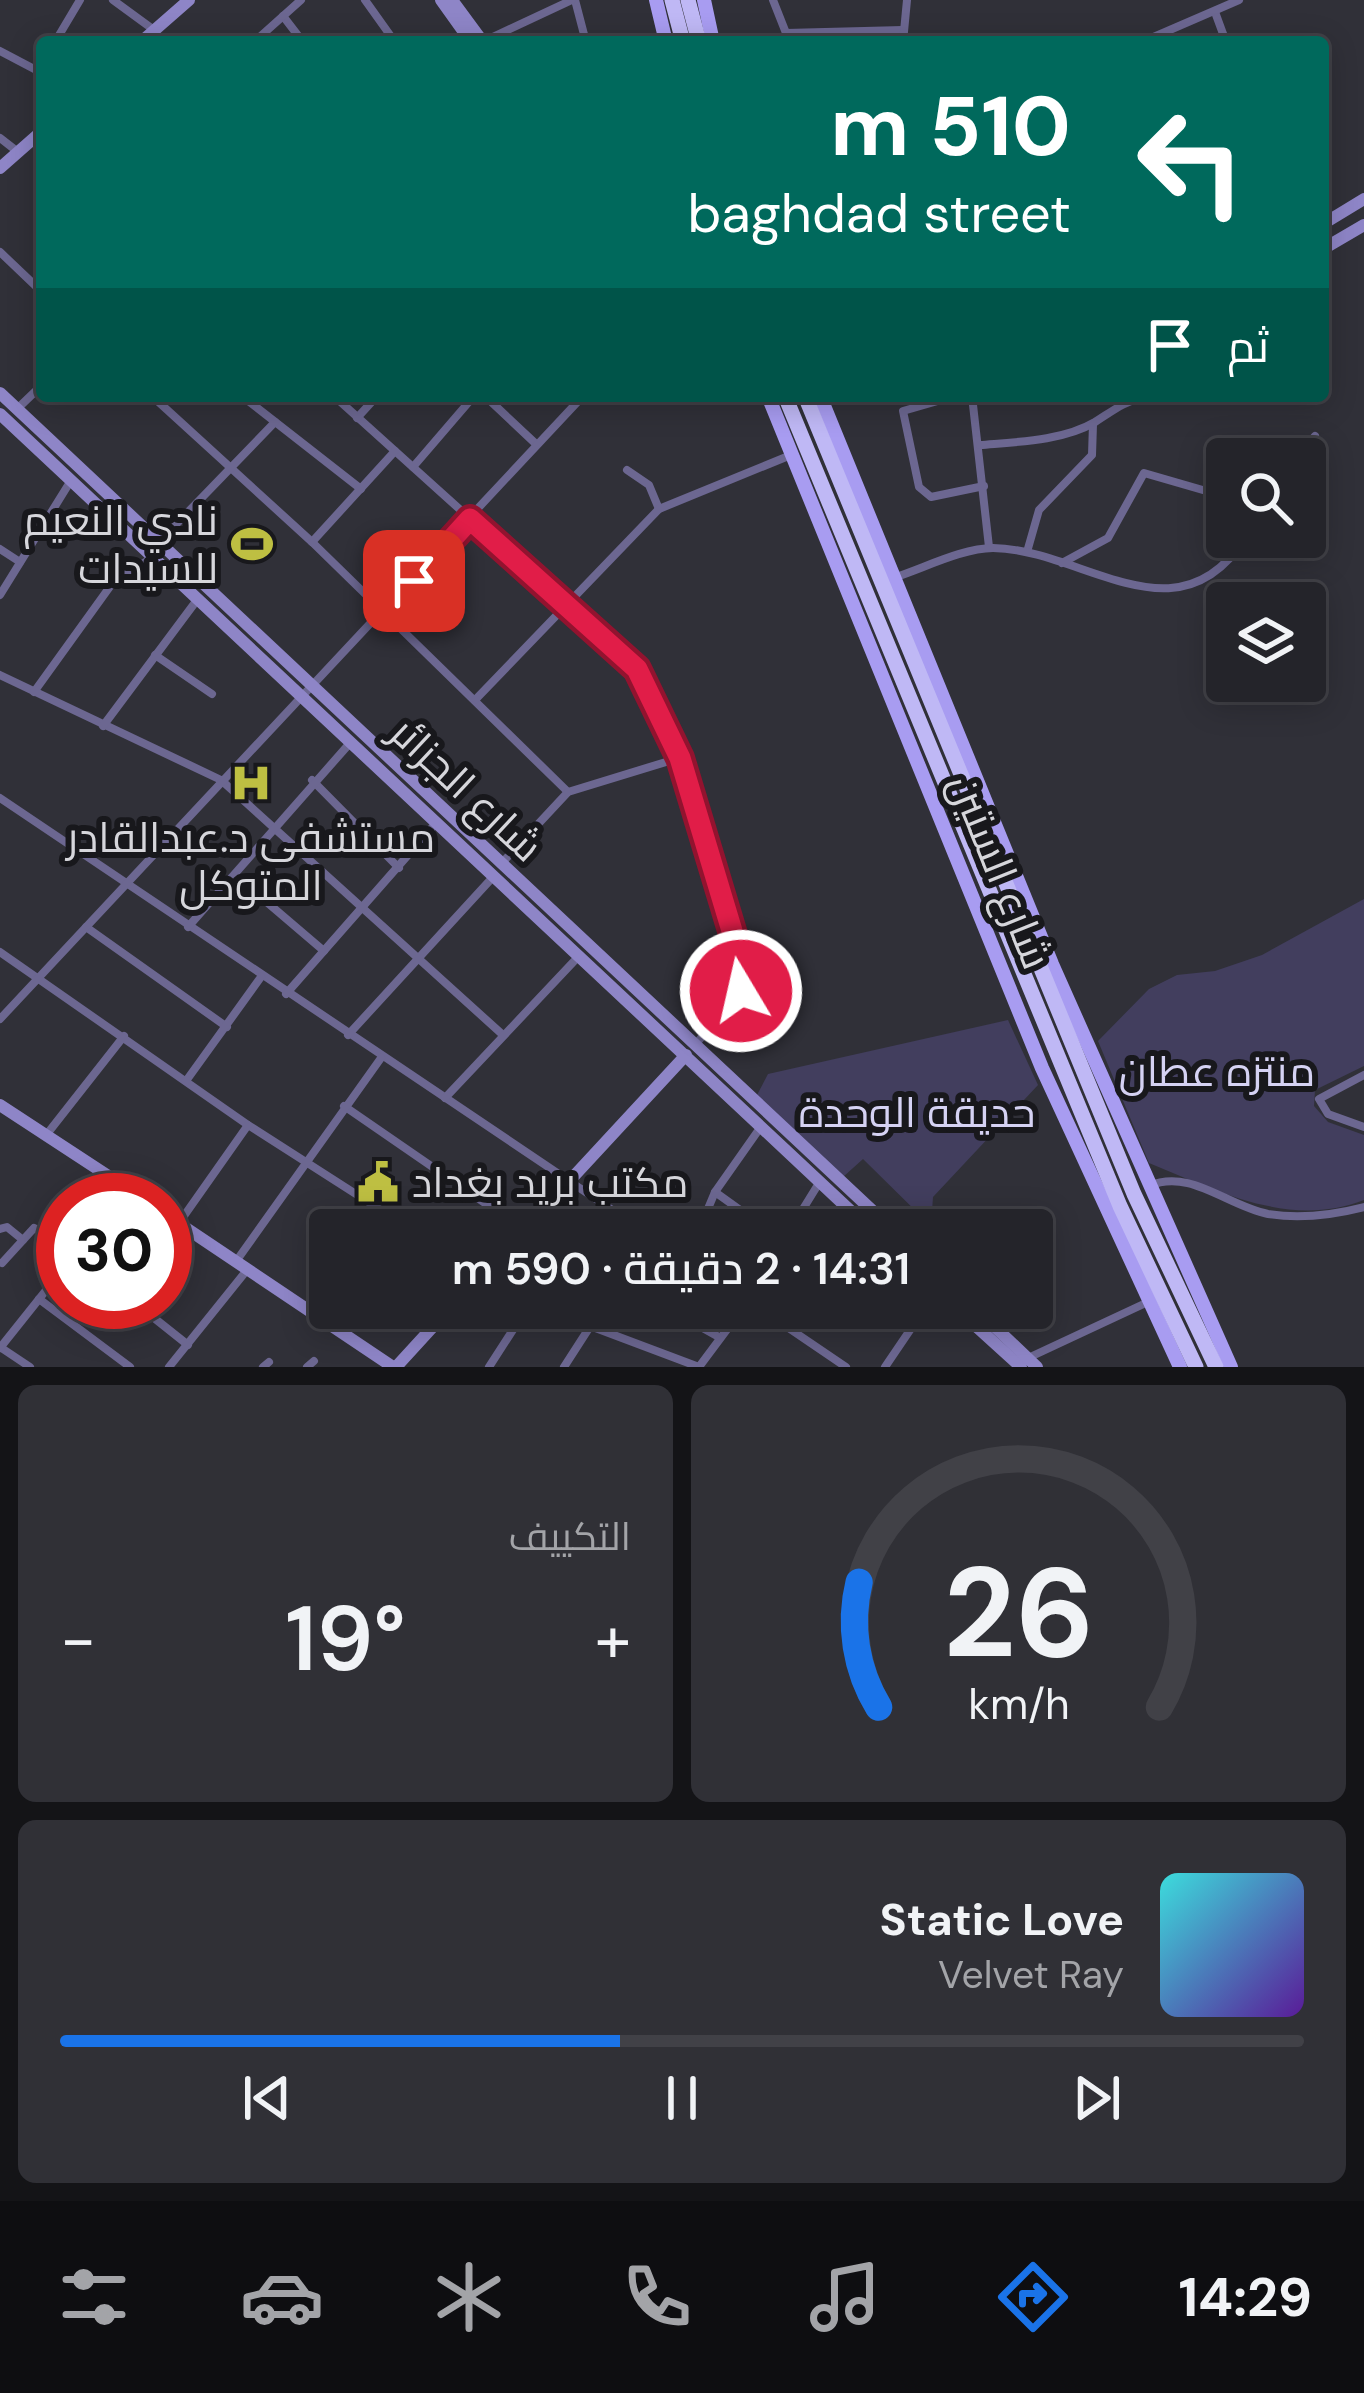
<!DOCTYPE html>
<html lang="ar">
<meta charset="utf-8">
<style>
:root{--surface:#24242a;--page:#303036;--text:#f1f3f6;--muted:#a3a4a8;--line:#414147;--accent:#1a73e8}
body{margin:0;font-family:"DM Sans",Cairo,sans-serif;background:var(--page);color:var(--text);direction:rtl;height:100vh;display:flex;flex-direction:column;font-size:45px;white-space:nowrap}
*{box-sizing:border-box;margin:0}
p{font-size:39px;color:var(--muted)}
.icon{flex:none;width:66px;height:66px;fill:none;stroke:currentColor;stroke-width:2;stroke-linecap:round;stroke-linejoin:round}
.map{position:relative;height:1367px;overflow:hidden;direction:ltr}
.sheet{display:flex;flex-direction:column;gap:18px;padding:18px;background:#141417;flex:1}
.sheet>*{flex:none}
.guide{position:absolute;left:36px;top:36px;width:1293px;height:366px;border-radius:12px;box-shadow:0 6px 30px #0003,0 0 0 3px var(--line);direction:rtl;background:#00695c;color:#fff;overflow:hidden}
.fabs{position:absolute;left:1206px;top:438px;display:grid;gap:24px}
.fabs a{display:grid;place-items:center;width:120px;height:120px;border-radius:12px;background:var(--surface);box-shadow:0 6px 30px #0003,0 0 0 3px var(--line);font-size:60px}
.speed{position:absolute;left:36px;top:1173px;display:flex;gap:24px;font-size:60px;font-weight:700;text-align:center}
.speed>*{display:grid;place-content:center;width:156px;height:156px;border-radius:50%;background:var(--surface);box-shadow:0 6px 30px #0003,0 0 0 3px var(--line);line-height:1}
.speed .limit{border:18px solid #d22;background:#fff;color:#111}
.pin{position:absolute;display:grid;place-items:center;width:102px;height:102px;color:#fff;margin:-51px;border-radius:24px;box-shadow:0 6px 18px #0006}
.me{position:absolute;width:132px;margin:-66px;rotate:351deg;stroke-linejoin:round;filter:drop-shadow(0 0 9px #0008)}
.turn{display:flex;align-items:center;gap:42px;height:252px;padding:0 60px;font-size:54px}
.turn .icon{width:156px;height:156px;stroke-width:2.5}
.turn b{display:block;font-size:84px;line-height:102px}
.then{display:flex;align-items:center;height:114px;padding:0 60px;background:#0003;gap:24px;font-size:45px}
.big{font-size:90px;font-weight:600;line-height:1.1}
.sheet .widget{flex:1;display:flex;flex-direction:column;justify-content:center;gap:18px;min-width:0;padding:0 42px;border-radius:18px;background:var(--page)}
.sheet .dial{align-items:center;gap:0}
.dial svg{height:312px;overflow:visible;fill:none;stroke:var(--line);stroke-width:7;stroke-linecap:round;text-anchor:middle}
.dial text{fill:var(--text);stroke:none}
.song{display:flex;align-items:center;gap:36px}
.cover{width:144px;height:144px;border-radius:18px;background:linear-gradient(135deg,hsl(180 70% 55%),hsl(270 70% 35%))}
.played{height:12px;border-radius:6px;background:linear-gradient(90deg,var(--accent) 45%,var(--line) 45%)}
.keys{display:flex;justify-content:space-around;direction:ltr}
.heat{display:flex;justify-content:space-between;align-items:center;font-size:66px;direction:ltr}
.sheet .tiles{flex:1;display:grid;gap:18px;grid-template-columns:1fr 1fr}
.widget:last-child{grid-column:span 2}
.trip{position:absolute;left:309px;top:1209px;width:744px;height:120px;border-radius:12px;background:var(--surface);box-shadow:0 6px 30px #0003,0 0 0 3px var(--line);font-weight:600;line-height:120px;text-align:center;direction:rtl}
.tabs{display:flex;height:192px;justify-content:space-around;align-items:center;background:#0e0e11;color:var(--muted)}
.tabs .icon{width:84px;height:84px}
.tabs .selected{color:var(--accent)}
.tabs b{font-size:54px;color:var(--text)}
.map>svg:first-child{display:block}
</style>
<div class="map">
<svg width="1364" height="1367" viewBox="0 0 1364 1367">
<rect width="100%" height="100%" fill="#303038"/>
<g fill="#423e5e">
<path d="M 1364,899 L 1364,1066 L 1315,1090 L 1314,1106 L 1328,1122 L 1364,1135 L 1364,1200 C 1290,1229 1217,1191 1149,1163 L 1098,1041 L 1149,989 L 1177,975 L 1215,971 L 1262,955 Z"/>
<path d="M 1008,1020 L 1038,1085 L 933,1197 L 931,1226 L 863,1159 L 843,1177 L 757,1095 L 768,1074 Z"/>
</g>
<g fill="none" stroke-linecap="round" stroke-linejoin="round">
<g stroke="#6c6791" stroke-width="8">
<path d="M 113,0 L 154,30"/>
<path d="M 365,0 L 395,42"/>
<path d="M 575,0 L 586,42"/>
<path d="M 773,0 L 786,33 L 903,30"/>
<path d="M 1215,12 L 1226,42"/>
<path d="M 283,16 L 303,42"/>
<path d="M 55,42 L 80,0"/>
<path d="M 254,42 L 301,0"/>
<path d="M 482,42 L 572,0"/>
<path d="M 903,42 L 907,0"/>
<path d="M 1142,42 L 1239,0"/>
<path d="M 0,51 L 38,71 L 42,64"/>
<path d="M 0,138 L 18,152"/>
<path d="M 0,252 L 42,292"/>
<path d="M 152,396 L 312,542 L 568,792"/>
<path d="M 242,396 L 361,489"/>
<path d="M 334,396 L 637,669 L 679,758 L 745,974 L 741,991 L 695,1045"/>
<path d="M 485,396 L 536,444"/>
<path d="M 955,396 L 903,411 L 919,487 L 931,497 L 984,486"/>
<path d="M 972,396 L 989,547"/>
<path d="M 17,409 L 42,385"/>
<path d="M 357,418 L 377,396"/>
<path d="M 980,445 C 1016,442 1063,441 1095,422 C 1114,410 1123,402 1146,396"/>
<path d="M 1297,459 L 1315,436"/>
<path d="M 413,467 L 474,396"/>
<path d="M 627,470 L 649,485 L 659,509"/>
<path d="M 159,542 L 275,422"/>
<path d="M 312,542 L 395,451"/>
<path d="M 0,549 L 20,562"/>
<path d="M 1027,552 L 1039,510 L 1092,455 L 1093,424"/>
<path d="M 1062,563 L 1108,538 L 1144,473 L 1227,497"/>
<path d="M 896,577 C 924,568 963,548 993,548 C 1083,549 1177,645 1246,537"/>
<path d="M 0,595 L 70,482"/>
<path d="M 155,655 L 212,694"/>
<path d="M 0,675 L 221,780 L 503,1035"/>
<path d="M 34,692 L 114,581 L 152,558"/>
<path d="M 476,699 L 659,509 L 791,455"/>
<path d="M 103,726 L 197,600"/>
<path d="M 312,780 L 399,868"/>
<path d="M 0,798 L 642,1230"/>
<path d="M 501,864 L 568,792 L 679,758"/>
<path d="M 235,875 L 324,951"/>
<path d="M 86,927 L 227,1027"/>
<path d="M 188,927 L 350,743"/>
<path d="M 0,952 L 248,1125 L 412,1230"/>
<path d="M 286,994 L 437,822"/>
<path d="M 0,1019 L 583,396"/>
<path d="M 348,1035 L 493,877"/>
<path d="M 1364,1075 L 1319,1099 L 1328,1114 L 1364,1127"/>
<path d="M 186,1081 L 261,977"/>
<path d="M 445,1098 L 578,957"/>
<path d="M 344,1106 L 524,1230"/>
<path d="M 47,1134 L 124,1036"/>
<path d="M 1149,1186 C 1190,1168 1227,1206 1268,1214 C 1300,1219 1333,1215 1364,1207"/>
<path d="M 715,1192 L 768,1230"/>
<path d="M 179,1223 L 248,1125"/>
<path d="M 0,1229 L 7,1227 L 23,1240"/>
<path d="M 375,1230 L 386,1214"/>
<path d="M 699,1230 L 715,1192 L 760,1128"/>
<path d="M 790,1230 L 819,1183"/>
<path d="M 237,1260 L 381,1058"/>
<path d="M 2,1263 L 34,1228 L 63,1246"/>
<path d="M 39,1299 L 130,1367"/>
<path d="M 134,1302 L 188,1345"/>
<path d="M 561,1308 L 590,1326 L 699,1367 L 743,1308"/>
<path d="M 667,1308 L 717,1336"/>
<path d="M 759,1308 L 846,1367"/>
<path d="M 315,1312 L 330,1292"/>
<path d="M 0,1347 L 30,1367"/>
<path d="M 0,1348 L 63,1269"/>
<path d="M 1028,1358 L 1148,1302"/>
<path d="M 169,1367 L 247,1270"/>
<path d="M 263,1367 L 269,1362"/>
<path d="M 307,1367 L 314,1361"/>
<path d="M 489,1367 L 527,1308"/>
<path d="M 564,1367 L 602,1308"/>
<path d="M 885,1367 L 925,1308"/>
</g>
<g stroke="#8e85c7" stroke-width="12">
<path d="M 441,0 L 471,42"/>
<path d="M 452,0 L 483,42"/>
<path d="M 141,42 L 189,0"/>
<path d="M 0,168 L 42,131"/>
<path d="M 1323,224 L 1364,199"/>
<path d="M 1323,249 L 1364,225"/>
<path d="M 0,393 L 893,1230"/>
<path d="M 0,414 L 871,1230"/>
<path d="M 0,1105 L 145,1200"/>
<path d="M 165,1214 L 393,1367"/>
<path d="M 524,1230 L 686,1055"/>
<path d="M 956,1308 L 1021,1367"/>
<path d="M 975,1308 L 1037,1367"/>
<path d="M 396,1367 L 450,1308"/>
</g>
<g stroke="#a89cf1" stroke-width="14">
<path d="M 656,0 L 666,42"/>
<path d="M 704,0 L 713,42"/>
<path d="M 768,396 L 1042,1068 L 1180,1367"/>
<path d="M 820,396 L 1052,964 L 1231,1367"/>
</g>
<g stroke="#bfb8f5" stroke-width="15">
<path d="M 672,0 L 683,42"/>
<path d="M 688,0 L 699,42"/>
<path d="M 785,396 L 1120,1206 L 1196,1367"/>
<path d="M 805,396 L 1134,1194 L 1216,1367"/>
</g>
</g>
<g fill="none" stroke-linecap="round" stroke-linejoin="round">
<g stroke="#92132f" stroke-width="30">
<path id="route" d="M 414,581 L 470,519 L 637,669 L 680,758 L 745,974 L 741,991"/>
</g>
<use href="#route" stroke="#e11d48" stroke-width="21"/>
</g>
<defs>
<g id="stadium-bare" transform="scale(3.24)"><path d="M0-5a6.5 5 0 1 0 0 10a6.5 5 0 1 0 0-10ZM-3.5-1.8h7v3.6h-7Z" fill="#bebf42" stroke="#18181c" stroke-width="2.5" paint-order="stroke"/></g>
<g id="hospital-bare" transform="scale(3.24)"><path d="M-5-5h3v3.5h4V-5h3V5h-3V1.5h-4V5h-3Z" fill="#bebf42" stroke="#18181c" stroke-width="2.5" paint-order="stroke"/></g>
<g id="civic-bare" transform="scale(3.24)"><path d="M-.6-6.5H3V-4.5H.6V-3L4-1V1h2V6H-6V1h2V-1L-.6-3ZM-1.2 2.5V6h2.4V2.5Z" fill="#bebf42" stroke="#18181c" stroke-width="2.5" paint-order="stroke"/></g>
</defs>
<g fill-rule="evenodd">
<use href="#stadium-bare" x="252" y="544"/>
<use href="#hospital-bare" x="251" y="783"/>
<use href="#civic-bare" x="378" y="1182"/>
</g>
<g text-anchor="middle" stroke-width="12" stroke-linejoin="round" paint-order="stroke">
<g font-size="42" fill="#d6d6db" stroke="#18181c" text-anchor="end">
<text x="218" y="535">نادي النعيم<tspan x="218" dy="48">للسيدات</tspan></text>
<text x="251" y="852" text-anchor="middle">مستشفى د.عبدالقادر<tspan x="251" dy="48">المتوكل</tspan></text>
<text x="412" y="1197" text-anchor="start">مكتب بريد بغداد</text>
</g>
<g font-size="42" fill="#d6d6db" stroke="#18181c">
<text transform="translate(467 789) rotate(43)" y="15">شارع الجزائر</text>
<text transform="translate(1001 871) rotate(68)" y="15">شارع الستين</text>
</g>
<g font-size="42" fill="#d5d2f3" stroke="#18181c">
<text x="1217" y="1086">منتزه عطان</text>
<text x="917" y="1127">حديقة الوحدة</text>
</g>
</g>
</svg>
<div class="fabs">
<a><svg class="icon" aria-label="search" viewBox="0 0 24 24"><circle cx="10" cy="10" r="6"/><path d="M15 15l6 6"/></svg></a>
<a><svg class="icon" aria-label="layers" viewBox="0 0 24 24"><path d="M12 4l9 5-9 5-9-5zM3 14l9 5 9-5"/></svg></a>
</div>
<div class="speed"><div class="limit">30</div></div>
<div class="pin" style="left:414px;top:581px;background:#d93025"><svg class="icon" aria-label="arrive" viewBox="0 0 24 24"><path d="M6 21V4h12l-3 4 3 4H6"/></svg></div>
<svg class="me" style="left:741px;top:991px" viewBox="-20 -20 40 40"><circle r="17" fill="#e11d48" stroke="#fff" stroke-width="3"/><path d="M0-11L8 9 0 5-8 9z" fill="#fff"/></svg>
<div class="trip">14:31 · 2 دقيقة · 590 m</div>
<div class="guide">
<div class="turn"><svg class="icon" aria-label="left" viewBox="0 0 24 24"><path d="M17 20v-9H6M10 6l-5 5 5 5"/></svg><div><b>510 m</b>baghdad street</div></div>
<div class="then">ثم<svg class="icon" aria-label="arrive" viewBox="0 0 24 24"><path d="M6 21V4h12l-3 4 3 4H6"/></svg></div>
</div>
</div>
<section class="sheet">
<div class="tiles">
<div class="widget dial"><svg viewBox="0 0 100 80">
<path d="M14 69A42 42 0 1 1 86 69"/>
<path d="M14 69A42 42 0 0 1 9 37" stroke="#1a73e8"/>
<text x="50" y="56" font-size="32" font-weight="700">26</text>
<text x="50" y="72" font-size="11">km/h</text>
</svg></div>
<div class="widget"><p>التكييف</p>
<div class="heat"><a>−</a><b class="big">19°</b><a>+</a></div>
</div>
<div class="widget">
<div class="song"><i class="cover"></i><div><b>Static Love</b><p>Velvet Ray</p></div></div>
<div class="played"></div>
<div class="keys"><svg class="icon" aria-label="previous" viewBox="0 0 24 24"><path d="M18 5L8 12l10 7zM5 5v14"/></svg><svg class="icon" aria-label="pause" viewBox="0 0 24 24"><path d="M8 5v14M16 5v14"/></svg><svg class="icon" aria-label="next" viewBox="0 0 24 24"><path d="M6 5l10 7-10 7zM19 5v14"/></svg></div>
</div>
</div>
</section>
<nav class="tabs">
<b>14:29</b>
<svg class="icon selected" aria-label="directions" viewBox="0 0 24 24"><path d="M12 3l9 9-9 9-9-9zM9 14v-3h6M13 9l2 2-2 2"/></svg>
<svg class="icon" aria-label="music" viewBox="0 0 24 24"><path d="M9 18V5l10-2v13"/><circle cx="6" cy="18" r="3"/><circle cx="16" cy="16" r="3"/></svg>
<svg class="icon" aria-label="phone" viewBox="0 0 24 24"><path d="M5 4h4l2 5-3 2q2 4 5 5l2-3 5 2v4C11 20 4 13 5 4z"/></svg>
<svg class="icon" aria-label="climate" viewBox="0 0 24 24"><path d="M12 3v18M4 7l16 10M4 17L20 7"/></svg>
<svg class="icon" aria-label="car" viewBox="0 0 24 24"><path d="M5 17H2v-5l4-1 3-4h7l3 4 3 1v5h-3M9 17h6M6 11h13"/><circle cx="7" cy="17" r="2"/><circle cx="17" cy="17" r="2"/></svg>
<svg class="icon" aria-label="filters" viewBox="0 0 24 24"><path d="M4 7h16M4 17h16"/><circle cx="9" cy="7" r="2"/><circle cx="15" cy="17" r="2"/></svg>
</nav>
